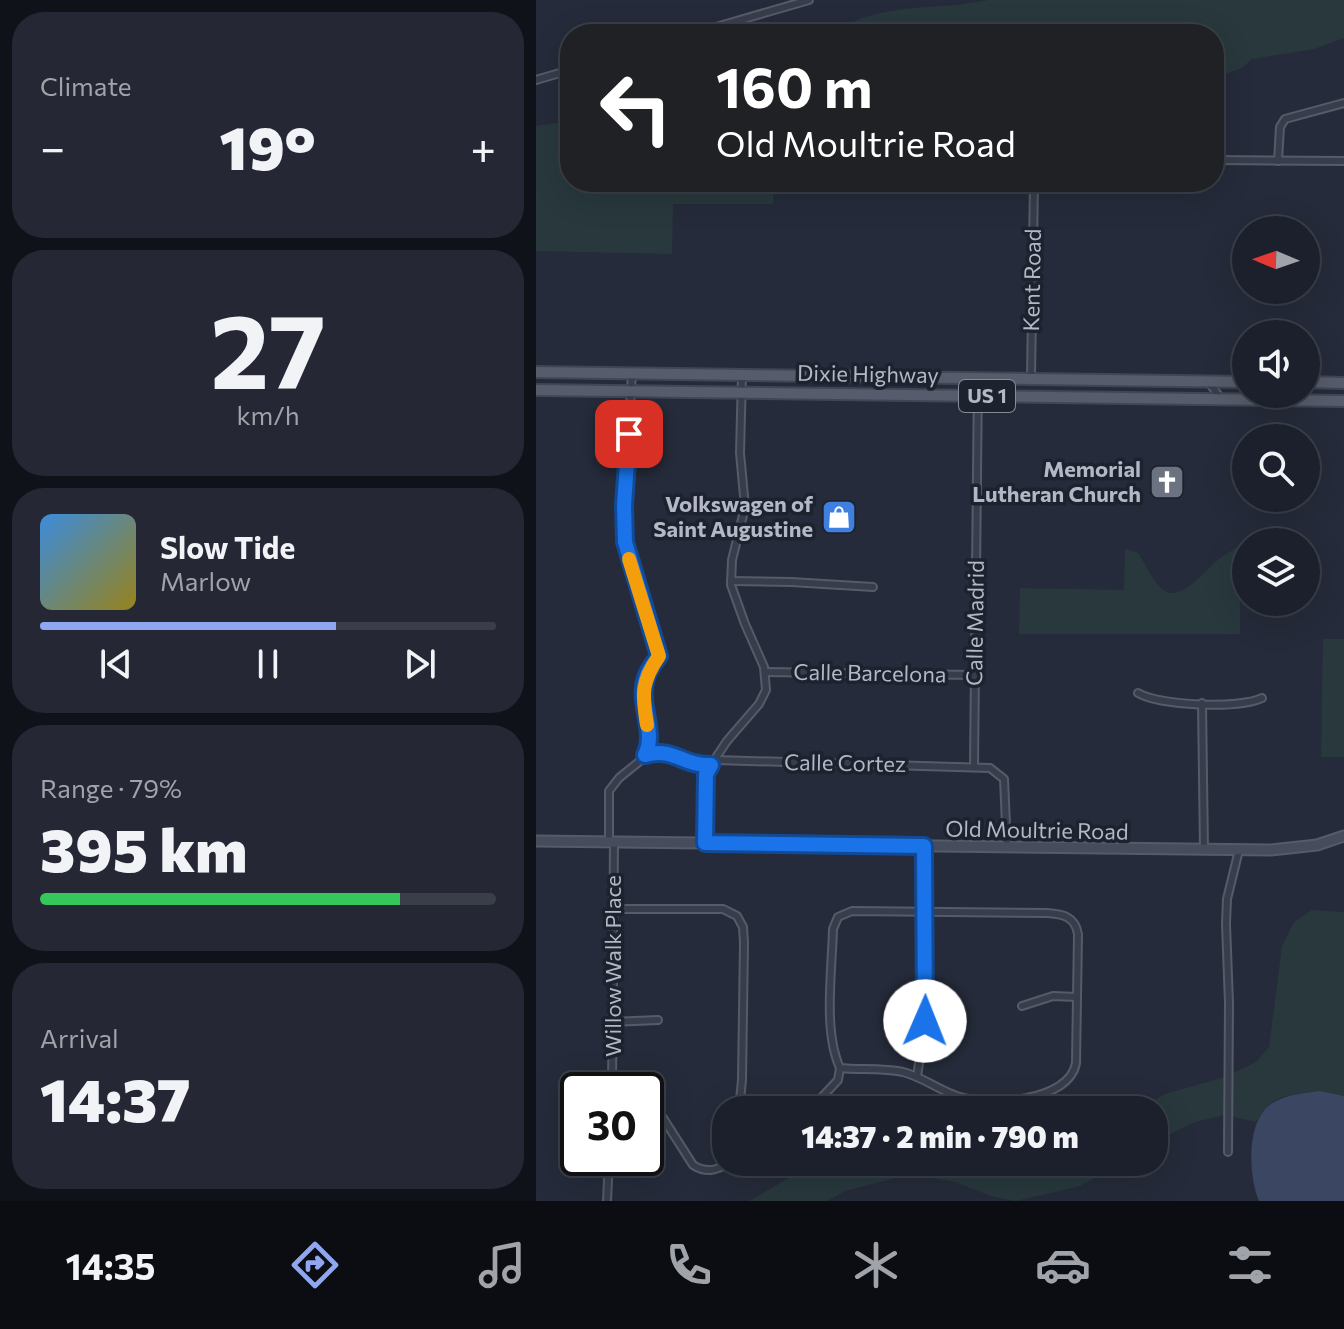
<!DOCTYPE html>
<meta charset="utf-8">
<style>
:root{--surface:#1c202c;--page:#252834;--text:#f1f3f6;--muted:#a0a3a9;--line:#3a3e48;--accent:#8fa7f0}
body{margin:0;font-family:Commissioner,sans-serif;background:var(--page);color:var(--text);height:100vh;display:flex;flex-direction:column;font-size:30px;white-space:nowrap}
*{box-sizing:border-box;margin:0}
p{font-size:26px;color:var(--muted)}
.icon{flex:none;width:44px;height:44px;fill:none;stroke:currentColor;stroke-width:2;stroke-linecap:round;stroke-linejoin:round}
.map{position:relative;flex:1;overflow:hidden}
.sheet{display:flex;flex-direction:column;gap:12px;padding:12px;background:#0f1218;width:536px}
.sheet>*{flex:none}
.guide{position:absolute;left:24px;top:24px;width:664px;height:168px;border-radius:32px;box-shadow:0 8px 32px #0002,0 0 0 2px var(--line);background:#202124;color:#fff;overflow:hidden}
.needle{width:52px;rotate:272deg}
.fabs{position:absolute;left:696px;top:216px;display:grid;gap:16px}
.fabs a{display:grid;place-items:center;width:88px;height:88px;border-radius:50%;background:var(--surface);box-shadow:0 8px 32px #0002,0 0 0 2px var(--line);font-size:40px}
.speed{position:absolute;left:24px;top:1072px;display:flex;gap:16px;font-size:40px;font-weight:700;text-align:center}
.speed>*{display:grid;place-content:center;width:104px;height:104px;border-radius:50%;background:var(--surface);box-shadow:0 8px 32px #0002,0 0 0 2px var(--line);line-height:1}
.speed .limit{border:4px solid #111;border-radius:12px;background:#fff;color:#111}
.pin{position:absolute;display:grid;place-items:center;width:68px;height:68px;color:#fff;margin:-34px;border-radius:16px;box-shadow:0 4px 12px #0006}
.me{position:absolute;width:88px;margin:-44px;rotate:1deg;stroke-linejoin:round;filter:drop-shadow(0 0 6px #0008)}
.turn{display:flex;align-items:center;gap:28px;height:168px;padding:0 24px;font-size:36px}
.turn .icon{width:104px;height:104px;stroke-width:2.5}
.turn b{display:block;font-size:56px;line-height:68px}
.big{font-size:60px;font-weight:800;line-height:1.1}
.sheet .tile{flex:1;display:flex;flex-direction:column;justify-content:center;gap:12px;min-width:0;padding:0 28px;border-radius:32px;background:var(--page)}
.sheet .dial{align-items:center;gap:0}
.dial b{font-size:104px;line-height:1}
.song{display:flex;align-items:center;gap:24px}
.cover{width:96px;height:96px;border-radius:12px;background:linear-gradient(135deg,hsl(210 70% 55%),hsl(50 70% 35%))}
.played{height:8px;border-radius:4px;background:linear-gradient(90deg,var(--accent) 65%,var(--line) 65%)}
.keys{display:flex;justify-content:space-around;direction:ltr}
.heat{display:flex;justify-content:space-between;align-items:center;font-size:44px;direction:ltr}
.charge{height:12px;border-radius:6px;background:linear-gradient(90deg,#34c759 79%,var(--line) 0)}
.trip{position:absolute;left:176px;top:1096px;width:456px;height:80px;border-radius:32px;background:var(--surface);box-shadow:0 8px 32px #0002,0 0 0 2px var(--line);font-weight:800;line-height:80px;text-align:center}
.tab-bar{display:flex;height:128px;justify-content:space-around;align-items:center;background:#0b0d12;color:var(--muted)}
.tab-bar .icon{width:56px;height:56px}
.tab-bar .active{color:var(--accent)}
.tab-bar b{font-size:36px;color:var(--text)}
main{display:flex;flex:1;min-height:0}
.map>svg:first-child{display:block}
</style>
<main>
<section class="sheet">
<div class="tile"><p>Climate</p>
<div class="heat"><a>−</a><b class="big">19°</b><a>+</a></div>
</div>
<div class="tile dial"><b>27</b><p>km/h</p></div>
<div class="tile">
<div class="song"><i class="cover"></i><div><b>Slow Tide</b><p>Marlow</p></div></div>
<div class="played"></div>
<div class="keys"><svg class="icon" aria-label="previous" viewBox="0 0 24 24"><path d="M18 5L8 12l10 7zM5 5v14"/></svg><svg class="icon" aria-label="pause" viewBox="0 0 24 24"><path d="M8 5v14M16 5v14"/></svg><svg class="icon" aria-label="next" viewBox="0 0 24 24"><path d="M6 5l10 7-10 7zM19 5v14"/></svg></div>
</div>
<div class="tile"><p>Range · 79%</p><b class="big">395 km</b><div class="charge"></div></div>
<div class="tile"><p>Arrival</p><b class="big">14:37</b></div>
</section>
<div class="map">
<svg width="808" height="1201" viewBox="0 0 808 1201">
<rect width="100%" height="100%" fill="#252b3a"/>
<g fill="#28383c">
<path d="M 452,0 L 808,0 L 808,38 L 778,49 L 716,59 L 706,68 L 678,78 L 678,34 L 296,34 C 343,0 398,12 452,0 Z"/>
<path d="M 34,121 L 34,182 L 237,182 L 237,204 L 137,204 L 136,254 L 0,251 L 0,126 Z"/>
<path d="M 704,545 L 704,634 L 483,634 L 484,588 L 588,590 L 589,549 L 602,553 C 609,563 614,576 622,585 C 640,608 665,575 678,563 C 686,556 696,551 704,545 Z"/>
<path d="M 787,639 L 808,639 L 808,757 L 785,757 Z"/>
<path d="M 776,910 L 808,912 L 808,1096 C 787,1091 756,1090 737,1102 C 730,1106 725,1116 720,1122 L 688,1115 L 659,1122 L 618,1142 L 618,1110 L 602,1110 L 629,1094 L 689,1077 L 720,1062 L 733,1047 L 746,946 L 758,922 Z"/>
<path d="M 281,1162 L 588,1162 L 544,1186 L 480,1201 L 455,1196 L 419,1182 L 375,1174 L 309,1191 L 291,1201 L 213,1201 Z"/>
</g>
<path fill="#3b4662" d="M 784,1091 L 808,1096 L 808,1201 L 723,1201 C 712,1176 709,1115 740,1101 C 753,1094 769,1093 784,1091 Z"/>
<g fill="none" stroke-linecap="round" stroke-linejoin="round">
<g stroke="#565b69" stroke-width="10">
<g id="minor">
<path d="M 156,34 L 273,0"/>
<path d="M 0,80 L 34,70"/>
<path d="M 678,160 L 808,161"/>
<path d="M 742,161 L 744,127 L 749,119 L 808,103"/>
<path d="M 495,378 L 498,182"/>
<path d="M 672,381 L 685,399"/>
<path d="M 195,581 L 255,582 L 337,587"/>
<path d="M 229,672 L 438,675"/>
<path d="M 602,693 C 625,706 702,709 726,698"/>
<path d="M 666,703 L 668,850"/>
<path d="M 109,755 C 139,747 146,766 174,765"/>
<path d="M 180,760 L 454,768 L 468,779 L 471,847"/>
<path d="M 438,766 L 442,378"/>
<path d="M 73,842 L 73,791 L 83,778 L 104,761 L 112,749 L 107,688 L 113,671 L 123,656 L 89,542 L 88,505 L 96,373"/>
<path d="M 169,843 L 171,771 L 191,741 L 223,704 L 230,690 L 228,667 L 209,624 L 195,585 L 196,560 L 209,507 L 204,453 L 206,375"/>
<path d="M 77,909 L 187,909 L 201,916 L 207,927 L 208,943 L 206,1080 L 203,1110"/>
<path d="M 316,911 L 511,913 C 526,914 539,916 542,934 L 540,1063 C 533,1102 455,1106 424,1097 C 404,1091 387,1077 367,1072 C 346,1068 324,1070 304,1068 C 287,1031 296,971 297,929 L 302,917 Z"/>
<path d="M 486,1006 L 517,996 L 541,997"/>
<path d="M 75,1022 L 122,1020"/>
<path d="M 381,1077 L 389,1021 L 388,846"/>
<path d="M 76,1090 L 78,842"/>
<path d="M 110,1109 L 127,1118 L 157,1165 C 171,1174 181,1170 195,1162"/>
<path d="M 274,1110 L 302,1080 L 304,1068"/>
<path d="M 692,1152 L 693,1003 L 690,924 L 691,899 L 703,850"/>
<path d="M 71,1201 L 73,1158"/>
</g>
</g>
<g stroke="#565b69" stroke-width="13">
<path id="secondary" d="M 0,841 L 735,850 L 781,845 L 808,836"/>
</g>
<g stroke="#414654" stroke-width="14">
<g id="primary">
<path d="M 0,372 L 710,382"/>
<path d="M 770,382 L 808,383"/>
<path d="M 0,390 L 808,401"/>
</g>
</g>
<use href="#minor" stroke="#383d4b" stroke-width="6"/>
<use href="#secondary" stroke="#474c5d" stroke-width="9"/>
<use href="#primary" stroke="#565c6b" stroke-width="10"/>
</g>
<g fill="none" stroke-linecap="round" stroke-linejoin="round">
<g stroke="#114b97" stroke-width="20">
<path id="route" d="M 93,434 L 88,505 L 89,542 L 123,656 C 118,663 112,670 110,678 C 101,703 121,731 109,755 C 139,747 146,766 175,765 L 170,774 L 169,843 L 388,846 L 389,1021"/>
</g>
<use href="#route" stroke="#1a73e8" stroke-width="14"/>
<path stroke="#f59e0b" stroke-width="14" d="M 93,559 L 123,656 C 105,682 106,694 111,725"/>
</g>
<defs>
<g id="church-square" transform="scale(1.8)"><rect x="-9" y="-9" width="18" height="18" rx="4" fill="#6b7280" stroke="#1d222f"/><path d="M-1.2-6h2.4v3.5h3.3v2.4h-3.3V6h-2.4V-.1h-3.3v-2.4h3.3Z" fill="#fff"/></g>
<g id="shop-square" transform="scale(1.8)"><rect x="-9" y="-9" width="18" height="18" rx="4" fill="#3f7fe0" stroke="#1d222f"/><path d="M-5-2.5h2.3a2.7 3.5 0 0 1 5.4 0H5L5.5 6h-11ZM-1.5-2.5h3a1.5 2.3 0 0 0-3 0Z" fill="#fff"/></g>
</defs>
<g fill-rule="evenodd">
<use href="#church-square" x="631" y="482"/>
<use href="#shop-square" x="303" y="517"/>
</g>
<g text-anchor="middle" stroke-width="7" stroke-linejoin="round" paint-order="stroke">
<rect fill="#1d222f" stroke="#878b99" stroke-width="2" x="423" y="380" width="56" height="32" rx="6"/>
<g font-size="20" font-weight="bold" fill="#b4b8c6">
<text x="451" y="403">US 1</text>
</g>
<g font-size="22" fill="#b4b8c6" stroke="#1d222f">
<text transform="translate(496 280) rotate(-89)" y="8">Kent Road</text>
<text transform="translate(332 374) rotate(1)" y="8">Dixie Highway</text>
<text transform="translate(439 623) rotate(-89)" y="8">Calle Madrid</text>
<text transform="translate(334 673) rotate(1)" y="8">Calle Barcelona</text>
<text transform="translate(309 763) rotate(1)" y="8">Calle Cortez</text>
<text transform="translate(501 830) rotate(1)" y="8">Old Moultrie Road</text>
<text transform="translate(77 966) rotate(-90)" y="8">Willow Walk Place</text>
</g>
<g font-size="22" font-weight="bold" fill="#b4b8c6" stroke="#1d222f" text-anchor="end">
<text x="605" y="477">Memorial<tspan x="605" dy="25">Lutheran Church</tspan></text>
<text x="277" y="512">Volkswagen of<tspan x="277" dy="25">Saint Augustine</tspan></text>
</g>
</g>
</svg>
<div class="fabs">
<a><svg class="needle" viewBox="-14 -14 28 28"><path d="M0-13l5 13h-10z" fill="#e53935"/><path d="M0 13l5-13h-10z" fill="#a0a3a9"/></svg></a>
<a><svg class="icon" aria-label="sound" viewBox="0 0 24 24"><path d="M4 9h4l5-4v14l-5-4H4zM17 9q2 3 0 6"/></svg></a>
<a><svg class="icon" aria-label="search" viewBox="0 0 24 24"><circle cx="10" cy="10" r="6"/><path d="M15 15l6 6"/></svg></a>
<a><svg class="icon" aria-label="layers" viewBox="0 0 24 24"><path d="M12 4l9 5-9 5-9-5zM3 14l9 5 9-5"/></svg></a>
</div>
<div class="speed"><div class="limit">30</div></div>
<div class="pin" style="left:93px;top:434px;background:#d93025"><svg class="icon" aria-label="arrive" viewBox="0 0 24 24"><path d="M6 21V4h12l-3 4 3 4H6"/></svg></div>
<svg class="me" style="left:389px;top:1021px" viewBox="-20 -20 40 40"><circle r="19" fill="#fff"/><path d="M0-13L10 11 0 6-10 11z" fill="#1a73e8"/></svg>
<div class="trip">14:37 · 2 min · 790 m</div>
<div class="guide">
<div class="turn"><svg class="icon" aria-label="left" viewBox="0 0 24 24"><path d="M17 20v-9H6M10 6l-5 5 5 5"/></svg><div><b>160 m</b>Old Moultrie Road</div></div>
</div>
</div>
</main>
<nav class="tab-bar">
<b>14:35</b>
<svg class="icon active" aria-label="directions" viewBox="0 0 24 24"><path d="M12 3l9 9-9 9-9-9zM9 14v-3h6M13 9l2 2-2 2"/></svg>
<svg class="icon" aria-label="music" viewBox="0 0 24 24"><path d="M9 18V5l10-2v13"/><circle cx="6" cy="18" r="3"/><circle cx="16" cy="16" r="3"/></svg>
<svg class="icon" aria-label="phone" viewBox="0 0 24 24"><path d="M5 4h4l2 5-3 2q2 4 5 5l2-3 5 2v4C11 20 4 13 5 4z"/></svg>
<svg class="icon" aria-label="climate" viewBox="0 0 24 24"><path d="M12 3v18M4 7l16 10M4 17L20 7"/></svg>
<svg class="icon" aria-label="car" viewBox="0 0 24 24"><path d="M5 17H2v-5l4-1 3-4h7l3 4 3 1v5h-3M9 17h6M6 11h13"/><circle cx="7" cy="17" r="2"/><circle cx="17" cy="17" r="2"/></svg>
<svg class="icon" aria-label="filters" viewBox="0 0 24 24"><path d="M4 7h16M4 17h16"/><circle cx="9" cy="7" r="2"/><circle cx="15" cy="17" r="2"/></svg>
</nav>
